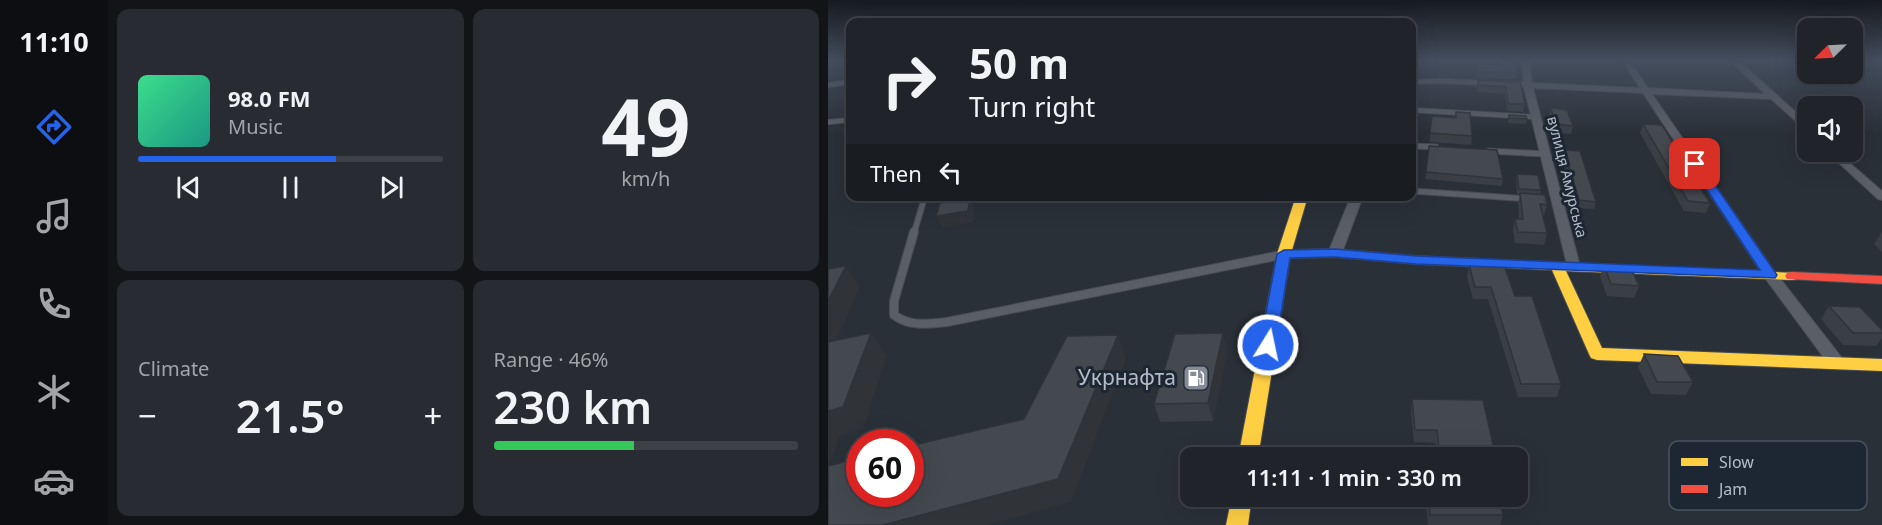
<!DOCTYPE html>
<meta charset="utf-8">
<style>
:root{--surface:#20242a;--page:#282c32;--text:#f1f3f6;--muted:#a2a4a8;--line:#3d4147;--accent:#2563eb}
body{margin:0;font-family:"Noto Sans",sans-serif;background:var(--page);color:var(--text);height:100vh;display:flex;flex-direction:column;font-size:22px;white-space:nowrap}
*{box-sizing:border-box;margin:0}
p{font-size:20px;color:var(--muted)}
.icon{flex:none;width:33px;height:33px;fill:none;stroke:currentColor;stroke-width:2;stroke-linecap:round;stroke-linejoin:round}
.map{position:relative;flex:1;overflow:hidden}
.sheet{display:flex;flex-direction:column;gap:9px;padding:9px;background:#121417;width:720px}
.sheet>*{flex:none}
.hud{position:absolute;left:18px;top:18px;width:570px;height:183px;border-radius:12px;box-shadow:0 6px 24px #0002,0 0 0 2px var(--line);background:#20242a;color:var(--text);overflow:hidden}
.needle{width:39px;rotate:246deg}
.tools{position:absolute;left:969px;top:18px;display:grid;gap:12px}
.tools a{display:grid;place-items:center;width:66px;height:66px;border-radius:12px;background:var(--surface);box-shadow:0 6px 24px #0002,0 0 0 2px var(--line);font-size:30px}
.speed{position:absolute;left:18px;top:429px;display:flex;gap:12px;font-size:30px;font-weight:700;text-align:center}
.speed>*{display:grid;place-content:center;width:78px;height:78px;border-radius:50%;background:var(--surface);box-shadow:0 6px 24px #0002,0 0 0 2px var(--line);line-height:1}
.speed .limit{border:9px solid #d22;background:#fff;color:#111}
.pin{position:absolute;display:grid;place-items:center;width:51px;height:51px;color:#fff;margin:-26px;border-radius:12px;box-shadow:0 3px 9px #0006}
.me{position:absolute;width:66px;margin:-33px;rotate:10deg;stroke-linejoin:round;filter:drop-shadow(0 0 4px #0008)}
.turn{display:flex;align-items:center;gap:21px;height:126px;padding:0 24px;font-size:27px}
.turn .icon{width:78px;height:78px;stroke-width:2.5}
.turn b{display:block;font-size:42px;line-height:51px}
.then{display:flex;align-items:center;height:57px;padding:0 24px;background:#0003;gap:12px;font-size:22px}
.big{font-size:45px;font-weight:600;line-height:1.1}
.sheet .widget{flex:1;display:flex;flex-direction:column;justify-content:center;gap:9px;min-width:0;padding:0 21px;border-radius:12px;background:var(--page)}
.sheet .dial{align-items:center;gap:0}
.dial b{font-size:78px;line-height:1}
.song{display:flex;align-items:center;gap:18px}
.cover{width:72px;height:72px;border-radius:9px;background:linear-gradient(135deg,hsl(150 70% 55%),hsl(170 70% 35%))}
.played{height:6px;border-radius:3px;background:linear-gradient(90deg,var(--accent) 65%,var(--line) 65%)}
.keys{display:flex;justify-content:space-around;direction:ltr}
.heat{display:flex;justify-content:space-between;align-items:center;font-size:33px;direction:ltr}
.charge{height:9px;border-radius:4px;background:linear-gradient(90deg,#34c759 46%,var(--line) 0)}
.sheet .tiles{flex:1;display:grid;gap:9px;grid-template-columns:repeat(2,1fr)}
.trip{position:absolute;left:352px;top:447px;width:348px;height:60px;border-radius:12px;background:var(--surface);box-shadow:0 6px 24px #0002,0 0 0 2px var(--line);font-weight:600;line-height:60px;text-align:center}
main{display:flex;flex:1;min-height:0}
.dock{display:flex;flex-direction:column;width:108px;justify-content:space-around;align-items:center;background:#0d0e11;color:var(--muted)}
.dock .icon{width:42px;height:42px}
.dock .selected{color:var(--accent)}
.dock b{font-size:27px;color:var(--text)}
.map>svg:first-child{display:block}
</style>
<main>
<nav class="dock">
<b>11:10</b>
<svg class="icon selected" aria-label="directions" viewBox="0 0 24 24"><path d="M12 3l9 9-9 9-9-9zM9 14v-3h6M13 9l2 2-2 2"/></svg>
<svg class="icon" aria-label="music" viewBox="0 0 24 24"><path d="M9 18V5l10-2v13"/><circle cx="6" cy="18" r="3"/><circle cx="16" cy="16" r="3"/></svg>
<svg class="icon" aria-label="phone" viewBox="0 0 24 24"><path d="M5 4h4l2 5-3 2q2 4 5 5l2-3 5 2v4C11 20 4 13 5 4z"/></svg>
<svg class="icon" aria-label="climate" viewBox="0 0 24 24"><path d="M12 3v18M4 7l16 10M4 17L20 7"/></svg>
<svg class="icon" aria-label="car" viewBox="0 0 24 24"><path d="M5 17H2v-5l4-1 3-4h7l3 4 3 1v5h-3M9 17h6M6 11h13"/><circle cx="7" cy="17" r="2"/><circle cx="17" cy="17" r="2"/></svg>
</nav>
<section class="sheet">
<div class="tiles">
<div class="widget">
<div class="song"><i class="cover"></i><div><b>98.0 FM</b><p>Music</p></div></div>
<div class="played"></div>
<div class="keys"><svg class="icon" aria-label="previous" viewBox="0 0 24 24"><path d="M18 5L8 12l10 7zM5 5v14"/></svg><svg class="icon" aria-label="pause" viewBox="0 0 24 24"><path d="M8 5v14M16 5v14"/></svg><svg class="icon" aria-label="next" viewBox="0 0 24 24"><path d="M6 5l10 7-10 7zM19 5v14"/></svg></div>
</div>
<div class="widget dial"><b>49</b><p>km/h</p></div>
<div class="widget"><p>Climate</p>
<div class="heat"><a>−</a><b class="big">21.5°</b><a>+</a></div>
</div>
<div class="widget"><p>Range · 46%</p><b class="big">230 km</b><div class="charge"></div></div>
</div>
</section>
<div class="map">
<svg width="1054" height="525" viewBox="0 0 1054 525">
<rect width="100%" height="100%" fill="#2a3038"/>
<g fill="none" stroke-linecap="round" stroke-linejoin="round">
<g stroke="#484c53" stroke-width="6">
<g id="lane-far2">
<path d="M 0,85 L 22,82"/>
<path d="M 584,110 L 708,117"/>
<path d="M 0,122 L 22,120"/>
</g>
</g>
<g stroke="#484c53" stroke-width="7">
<g id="lane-far1">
<path d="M 584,146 L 608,147"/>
<path d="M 661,151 L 717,154"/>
<path d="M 584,191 L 700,199"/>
<path d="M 86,233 L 97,196"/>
</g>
</g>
<g stroke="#484c53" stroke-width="10">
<path id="lane" d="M 86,232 L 66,301 L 66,315 C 82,327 100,324 119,322 L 453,255"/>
</g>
<g stroke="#484c53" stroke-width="2">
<g id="street">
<path d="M 693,60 L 701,60 L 704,83 L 812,88 L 794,60 L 801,60 L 820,88 L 937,94 L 902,60 L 910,60 L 980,123 L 980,132 L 943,99 L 824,94 L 947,272 L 1014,358 L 1016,362 L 1014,366 L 1008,368 L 1002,366 L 937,278 L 815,93 L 705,88 L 752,266 L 745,270 L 740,269 L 696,87 L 614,83 L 584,84 L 584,80 L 614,79 L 696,82 Z"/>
<path d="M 999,152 L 1009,152 L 1054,191 L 1054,200 L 1050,199 Z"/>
<path d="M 523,196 L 535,196 L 514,253 L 512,256 L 502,256 L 500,253 Z"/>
</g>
</g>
<g stroke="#484c53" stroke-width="2">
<g id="slow">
<path d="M 468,196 L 480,196 L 464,250 L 507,249 L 588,256 L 969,273 L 971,276 L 969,279 L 964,280 L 738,271 L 774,348 L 1054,359 L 1054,371 L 769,360 L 763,358 L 761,354 L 724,270 L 588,264 L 507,257 L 462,258 L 430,458 L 410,458 L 449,254 Z"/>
<path d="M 404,496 L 424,496 L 420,525 L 398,525 Z"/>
</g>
</g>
<g stroke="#484c53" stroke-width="2">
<path id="jam" d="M 964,272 L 1054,276 L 1054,284 L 959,279 L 957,276 L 959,273 Z"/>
</g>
<use href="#lane-far2" stroke="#5a5e66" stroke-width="4.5"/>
<use href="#lane-far1" stroke="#5a5e66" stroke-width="5"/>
<use href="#lane" stroke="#5a5e66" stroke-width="8"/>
<use href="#street" fill="#5a5e66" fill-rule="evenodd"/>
<use href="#slow" fill="#ffcf43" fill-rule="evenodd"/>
<use href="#jam" fill="#f24e42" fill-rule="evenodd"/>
</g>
<g fill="#3a3f45">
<path d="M 670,60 L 686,60 L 689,73 L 688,79 L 648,78 L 649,64 L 671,65 Z"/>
<path d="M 650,80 L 692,82 L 697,104 L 695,112 L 679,111 L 677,94 L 649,92 Z"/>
<path d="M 723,108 L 745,126 L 743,134 L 725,132 L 721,116 Z"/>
<path d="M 681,115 L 699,119 L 698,124 L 680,123 Z"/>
<path d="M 815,124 L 882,203 L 878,213 L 856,211 L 812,133 Z"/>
<path d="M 602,133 L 644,136 L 643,145 L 602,142 Z"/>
<path d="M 736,150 L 768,202 L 766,209 L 749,208 L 734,157 Z"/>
<path d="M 598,172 L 675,179 L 674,186 L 597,179 Z"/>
<path d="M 689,174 L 713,190 L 712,194 L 719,205 L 716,216 L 715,216 L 719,233 L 716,245 L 687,243 L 685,230 L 687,219 L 691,219 L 690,204 L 692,194 L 689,194 L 688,179 Z"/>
<path d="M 1054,232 L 1054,252 L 1046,244 Z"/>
<path d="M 641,265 L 687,296 L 733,384 L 729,397 L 690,397 L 660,299 L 645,299 L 639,277 Z"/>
<path d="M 776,265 L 811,286 L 806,298 L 779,296 L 772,276 Z"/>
<path d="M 1001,306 L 1054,330 L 1054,338 L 1048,346 L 1015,345 L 993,319 Z"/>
<path d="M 399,351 L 385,421 L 332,422 L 326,404 Z"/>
<path d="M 816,354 L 865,382 L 858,395 L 823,394 L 810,367 Z"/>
<path d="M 584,399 L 668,458 L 609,458 L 607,443 L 586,442 L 583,412 Z"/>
<path d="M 597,496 L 671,496 L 675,515 L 672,525 L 600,525 Z"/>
</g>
<g fill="#303338">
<path d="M 42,196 L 75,196 L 74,198 L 46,204 Z"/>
<path d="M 142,197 L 147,208 L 145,222 L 114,228 L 108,216 Z"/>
<path d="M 18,266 L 32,287 L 0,359 L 0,301 Z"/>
<path d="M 43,333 L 59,355 L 35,429 L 12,436 L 0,468 L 0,411 Z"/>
<path d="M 395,333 L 399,351 L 385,421 L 380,403 Z"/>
<path d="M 290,335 L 298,359 L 243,502 L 159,525 L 55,525 L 230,479 Z"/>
</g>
<g fill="#444950" stroke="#303338" stroke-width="1.5">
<path d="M 672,60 L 686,60 L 689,73 L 649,72 L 649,64 L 673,65 Z"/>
<path d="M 650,80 L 692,82 L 697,104 L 680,104 L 678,87 L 650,85 Z"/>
<path d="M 723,108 L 739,110 L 745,126 L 727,124 Z"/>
<path d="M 628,112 L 642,113 L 644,136 L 602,133 L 604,116 L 628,118 Z"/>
<path d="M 681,115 L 698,116 L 699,119 L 681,118 Z"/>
<path d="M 815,124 L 834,125 L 882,203 L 860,201 Z"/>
<path d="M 601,146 L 669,150 L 675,179 L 598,172 Z"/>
<path d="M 736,150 L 752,151 L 768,202 L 751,200 Z"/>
<path d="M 689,174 L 710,175 L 713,190 L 691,189 Z"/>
<path d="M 692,193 L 717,195 L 719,205 L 712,204 L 719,233 L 690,232 L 687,219 L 695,219 Z"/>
<path d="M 142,197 L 140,211 L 108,216 L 112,203 Z"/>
<path d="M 641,265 L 676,265 L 687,296 L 704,296 L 733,384 L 693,384 L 663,287 L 647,287 Z"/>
<path d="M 776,265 L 802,266 L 811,286 L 783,284 Z"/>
<path d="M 18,266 L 0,301 L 0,269 Z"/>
<path d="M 1001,306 L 1032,307 L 1054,330 L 1054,333 L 1025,333 Z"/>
<path d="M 43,333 L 15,407 L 0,411 L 0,342 Z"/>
<path d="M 395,333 L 380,403 L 326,404 L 347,334 Z"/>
<path d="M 290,335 L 230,479 L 55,525 L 0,525 L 0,466 L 32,458 L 32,494 L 82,494 L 82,446 L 196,419 L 239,336 Z"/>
<path d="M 816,354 L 850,356 L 865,382 L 829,382 Z"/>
<path d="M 584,399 L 655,400 L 668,458 L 612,458 L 609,430 L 587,430 Z"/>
<path d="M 600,496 L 671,496 L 675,515 L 602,515 Z"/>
</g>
<linearGradient id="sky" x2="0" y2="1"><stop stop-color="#171a1f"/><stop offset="0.45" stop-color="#444e5e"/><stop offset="1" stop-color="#444e5e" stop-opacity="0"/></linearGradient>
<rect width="1054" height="134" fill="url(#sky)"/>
<path fill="#2563eb" stroke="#184099" stroke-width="1.5" d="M 864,162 L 871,162 L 949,275 L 947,278 L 588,264 L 507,257 L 462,258 L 448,345 L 440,350 L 432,345 L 449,254 L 456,250 L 507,249 L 588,256 L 932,270 L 862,164 Z"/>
<defs>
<g id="fuel-square" transform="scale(1.35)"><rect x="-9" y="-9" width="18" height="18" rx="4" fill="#848b96" stroke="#1d2633"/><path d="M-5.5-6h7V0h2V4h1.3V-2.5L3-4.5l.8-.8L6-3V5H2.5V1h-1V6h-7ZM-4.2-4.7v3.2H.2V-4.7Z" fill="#fff"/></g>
</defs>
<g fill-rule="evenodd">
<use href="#fuel-square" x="368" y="378"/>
</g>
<g text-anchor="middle" stroke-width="6" stroke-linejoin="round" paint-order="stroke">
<g font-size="15" fill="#b4bcc9" stroke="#1d2633">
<text transform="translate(739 177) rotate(76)" y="5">вулиця Амурська</text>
</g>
<g font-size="21" fill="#b4bcc9" stroke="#1d2633" text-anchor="end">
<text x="348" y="385">Укрнафта</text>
</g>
</g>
<rect x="841" y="441" width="198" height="69" rx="9" fill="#1d2633" stroke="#4a5360" stroke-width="1.5"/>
<rect x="853" y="458" width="27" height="8" fill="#ffcf43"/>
<rect x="853" y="485" width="27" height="8" fill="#f24e42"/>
<g font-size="16" fill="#b4bcc9">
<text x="891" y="468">Slow</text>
<text x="891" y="495">Jam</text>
</g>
</svg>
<div class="tools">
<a><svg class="needle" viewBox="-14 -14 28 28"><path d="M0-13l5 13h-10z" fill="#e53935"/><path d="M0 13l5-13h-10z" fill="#a2a4a8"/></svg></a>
<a><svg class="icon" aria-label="sound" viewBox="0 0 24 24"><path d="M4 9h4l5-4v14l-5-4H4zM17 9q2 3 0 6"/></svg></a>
</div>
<div class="speed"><div class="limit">60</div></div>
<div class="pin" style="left:867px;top:164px;background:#d93025"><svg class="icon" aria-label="arrive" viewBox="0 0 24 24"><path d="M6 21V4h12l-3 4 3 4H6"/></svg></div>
<svg class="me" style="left:440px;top:345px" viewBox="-20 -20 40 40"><circle r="17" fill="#2563eb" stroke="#fff" stroke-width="3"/><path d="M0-11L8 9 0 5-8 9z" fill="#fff"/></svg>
<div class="trip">11:11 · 1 min · 330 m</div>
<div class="hud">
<div class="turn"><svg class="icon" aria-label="right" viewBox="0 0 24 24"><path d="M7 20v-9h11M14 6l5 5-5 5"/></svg><div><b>50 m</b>Turn right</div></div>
<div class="then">Then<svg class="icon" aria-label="left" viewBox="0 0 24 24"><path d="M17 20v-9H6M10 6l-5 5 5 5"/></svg></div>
</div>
</div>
</main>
